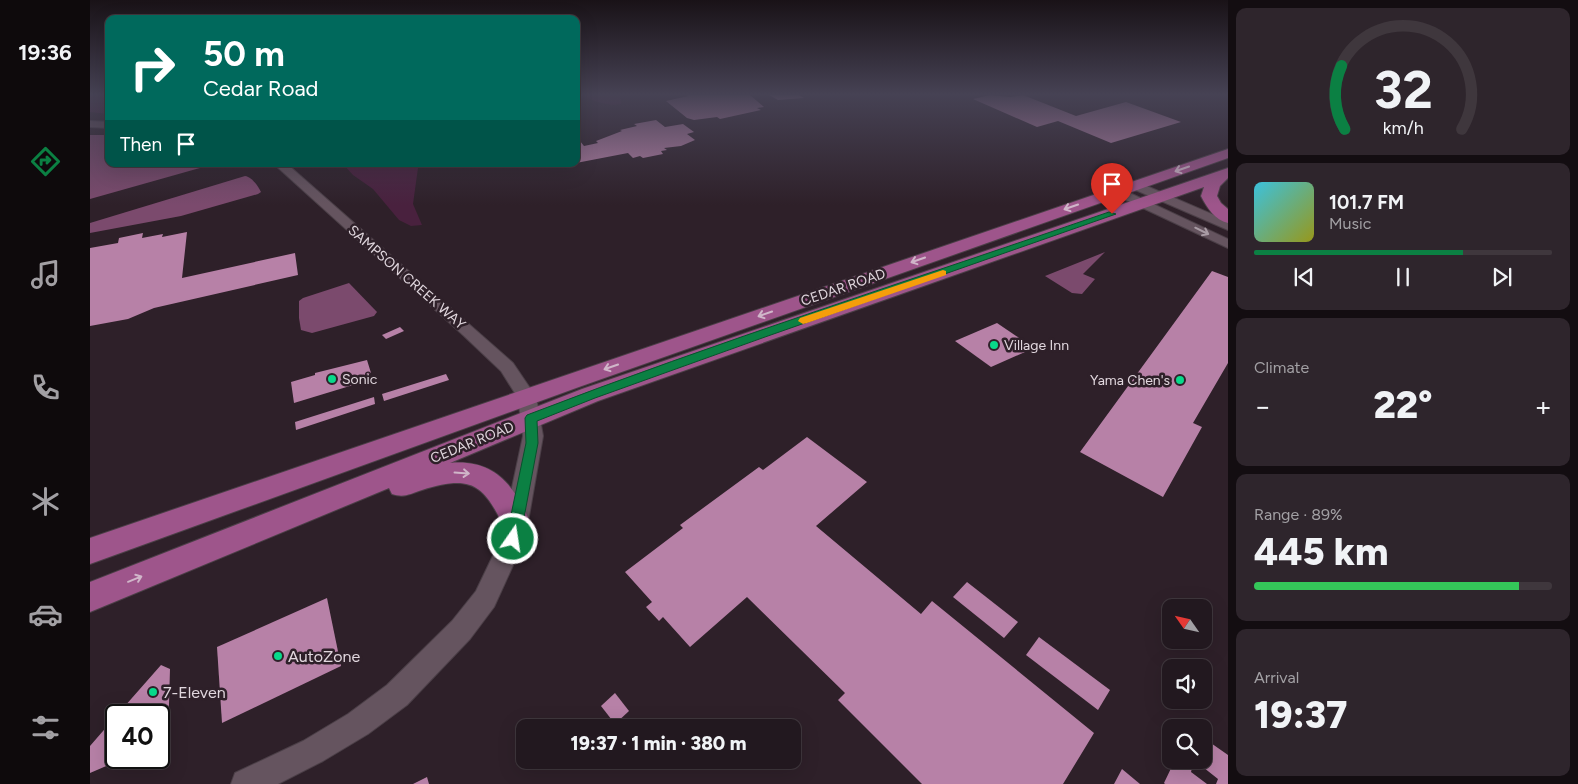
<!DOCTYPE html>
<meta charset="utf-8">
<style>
:root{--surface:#22181f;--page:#2e252c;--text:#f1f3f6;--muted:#a2a0a4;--line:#3f373d;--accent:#0b8043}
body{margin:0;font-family:Figtree,sans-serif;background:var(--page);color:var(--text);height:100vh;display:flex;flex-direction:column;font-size:19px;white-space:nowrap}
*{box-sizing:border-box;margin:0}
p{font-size:16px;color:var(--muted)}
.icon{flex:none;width:28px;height:28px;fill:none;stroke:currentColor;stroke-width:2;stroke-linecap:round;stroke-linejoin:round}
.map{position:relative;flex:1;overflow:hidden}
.drawer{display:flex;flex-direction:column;gap:8px;padding:8px;background:#130d11;width:350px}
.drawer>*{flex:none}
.banner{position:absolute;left:15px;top:15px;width:475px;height:152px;border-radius:10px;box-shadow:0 5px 20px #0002,0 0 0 1px var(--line);background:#00695c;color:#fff;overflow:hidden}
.needle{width:32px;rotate:304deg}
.fabs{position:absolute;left:1072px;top:599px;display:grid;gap:10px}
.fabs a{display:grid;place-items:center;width:50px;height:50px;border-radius:10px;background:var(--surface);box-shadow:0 5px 20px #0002,0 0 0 1px var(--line);font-size:25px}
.speed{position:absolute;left:15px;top:704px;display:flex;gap:10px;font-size:25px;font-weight:700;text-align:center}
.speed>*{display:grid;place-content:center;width:65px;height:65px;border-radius:50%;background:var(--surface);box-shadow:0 5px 20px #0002,0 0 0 1px var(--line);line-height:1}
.speed .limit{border:2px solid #111;border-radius:8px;background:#fff;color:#111}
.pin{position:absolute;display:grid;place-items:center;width:42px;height:42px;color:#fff;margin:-51px -21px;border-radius:50% 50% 50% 0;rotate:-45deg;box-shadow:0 0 5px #0007}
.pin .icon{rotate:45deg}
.me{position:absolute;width:55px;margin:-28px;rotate:13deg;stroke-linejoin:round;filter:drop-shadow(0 0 4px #0008)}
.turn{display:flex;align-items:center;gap:18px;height:105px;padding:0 15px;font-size:22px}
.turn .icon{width:65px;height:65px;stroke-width:2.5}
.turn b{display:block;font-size:35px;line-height:42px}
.then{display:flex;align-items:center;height:48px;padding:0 15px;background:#0003;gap:10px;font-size:19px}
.big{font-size:38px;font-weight:800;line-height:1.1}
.drawer .card{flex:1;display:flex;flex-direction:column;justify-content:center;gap:8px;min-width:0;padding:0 18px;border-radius:10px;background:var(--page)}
.drawer .dial{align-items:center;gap:0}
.dial svg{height:130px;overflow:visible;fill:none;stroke:var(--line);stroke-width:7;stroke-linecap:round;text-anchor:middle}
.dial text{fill:var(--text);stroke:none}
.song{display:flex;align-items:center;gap:15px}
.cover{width:60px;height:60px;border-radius:8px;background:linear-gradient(135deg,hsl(190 70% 55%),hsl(60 70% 35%))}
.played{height:5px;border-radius:2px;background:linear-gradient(90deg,var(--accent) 70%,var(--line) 70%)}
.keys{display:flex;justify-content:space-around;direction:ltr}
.heat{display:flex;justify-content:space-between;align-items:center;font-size:28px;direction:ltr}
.charge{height:8px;border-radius:4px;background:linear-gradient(90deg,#34c759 89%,var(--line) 0)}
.trip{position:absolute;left:426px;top:719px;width:285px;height:50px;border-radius:10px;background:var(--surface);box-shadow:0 5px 20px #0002,0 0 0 1px var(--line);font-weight:800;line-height:50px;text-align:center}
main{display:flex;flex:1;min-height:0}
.tabs{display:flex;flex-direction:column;width:90px;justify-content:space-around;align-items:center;background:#0e0a0c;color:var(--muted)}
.tabs .icon{width:35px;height:35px}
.tabs .selected{color:var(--accent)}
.tabs b{font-size:22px;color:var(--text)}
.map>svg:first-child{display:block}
</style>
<main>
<nav class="tabs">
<b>19:36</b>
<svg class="icon selected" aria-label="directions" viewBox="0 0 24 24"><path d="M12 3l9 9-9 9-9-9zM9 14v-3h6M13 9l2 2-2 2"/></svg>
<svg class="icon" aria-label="music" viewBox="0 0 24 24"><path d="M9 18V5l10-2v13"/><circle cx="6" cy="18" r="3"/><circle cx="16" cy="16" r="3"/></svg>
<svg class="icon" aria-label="phone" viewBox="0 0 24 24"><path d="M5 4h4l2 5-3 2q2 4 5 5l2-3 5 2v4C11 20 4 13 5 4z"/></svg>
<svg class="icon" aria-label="climate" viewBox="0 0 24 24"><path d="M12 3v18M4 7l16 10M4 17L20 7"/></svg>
<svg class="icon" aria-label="car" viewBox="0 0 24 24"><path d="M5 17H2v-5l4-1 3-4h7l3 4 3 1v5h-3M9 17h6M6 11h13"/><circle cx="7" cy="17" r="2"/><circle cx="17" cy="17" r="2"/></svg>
<svg class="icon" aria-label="filters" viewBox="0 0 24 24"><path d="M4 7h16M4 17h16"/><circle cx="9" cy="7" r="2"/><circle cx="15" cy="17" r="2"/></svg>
</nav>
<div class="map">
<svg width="1138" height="784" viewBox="0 0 1138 784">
<rect width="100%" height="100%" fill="#2e2029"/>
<g fill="#49213e">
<path d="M 0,95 L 19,95 L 19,114 L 0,112 Z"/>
<path d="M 490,95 L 530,95 L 531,104 C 518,107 502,100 490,95 Z"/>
<path d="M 253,164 L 332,164 L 328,168 L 323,204 L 332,225 L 321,226 L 309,220 L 283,189 L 263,175 Z"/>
</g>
<g fill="#7b4a6d">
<path d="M 0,135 L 19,135 L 19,164 L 124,164 L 0,199 Z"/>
<path d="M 155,176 C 162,177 168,186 171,192 L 168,194 L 91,216 L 0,233 L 0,223 Z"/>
<path d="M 1015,252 L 993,274 L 1005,279 L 992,294 L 982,293 L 955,276 Z"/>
<path d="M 259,283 L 287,312 L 284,316 L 222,333 L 211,330 L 209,318 L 209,301 L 213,298 Z"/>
</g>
<g fill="#b781a7">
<path d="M 596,95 L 660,95 L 674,107 L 667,108 L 671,110 L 630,119 L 627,117 L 604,120 L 597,118 L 576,101 L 598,96 Z"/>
<path d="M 679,95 L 709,95 L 714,98 L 688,100 Z"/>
<path d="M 900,95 L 920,97 L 933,95 L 986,116 L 1036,102 L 1091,122 L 1021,143 L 968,121 L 947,127 L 883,99 Z"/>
<path d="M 566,120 L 575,127 L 593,124 L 604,132 L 597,134 L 605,140 L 591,146 L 574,148 L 577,150 L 571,151 L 573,154 L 553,158 L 550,156 L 543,158 L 538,153 L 486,163 L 486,142 L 490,141 L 494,146 L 508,143 L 506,141 L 532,131 L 530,130 L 547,126 L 544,124 Z"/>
<path d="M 97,232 L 92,278 L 205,253 L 208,275 L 64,308 L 38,319 L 0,326 L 0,248 L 28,243 L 29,238 L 53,233 L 52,238 L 73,234 L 72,237 Z"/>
<path d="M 1122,271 L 1138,277 L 1138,363 L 1103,423 L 1112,427 L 1073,497 L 990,452 Z"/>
<path d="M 907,323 L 944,348 L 901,367 L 865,341 Z"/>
<path d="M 310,327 L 314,331 L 296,339 L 292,335 Z"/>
<path d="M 277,360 L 281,373 L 271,376 L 273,382 L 204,403 L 201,382 L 225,375 L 225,373 Z"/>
<path d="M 356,374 L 359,380 L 294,401 L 292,394 Z"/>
<path d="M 284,397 L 285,404 L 206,430 L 205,422 Z"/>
<path d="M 717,437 L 777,482 L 726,526 L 831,614 L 842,601 L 1004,733 L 973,784 L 832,784 L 748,700 L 755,693 L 657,597 L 600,647 L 573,617 L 569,621 L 556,607 L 562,602 L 535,572 L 593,528 L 590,525 L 669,467 L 673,470 Z"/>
<path d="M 877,582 L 928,622 L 914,638 L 863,597 Z"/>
<path d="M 237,598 L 251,666 L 132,723 L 127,647 Z"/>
<path d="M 949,637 L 1020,690 L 1008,710 L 936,655 Z"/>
<path d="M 71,665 L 80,669 L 78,739 L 69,743 L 69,715 L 27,715 Z"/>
<path d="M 525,693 L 539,711 L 525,724 L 511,706 Z"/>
<path d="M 26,716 L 26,758 L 35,758 L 0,773 L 0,746 Z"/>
<path d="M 1114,733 L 1120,737 L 1118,741 L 1138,755 L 1138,784 L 1126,784 L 1128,779 L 1104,760 L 1114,760 Z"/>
<path d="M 1085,760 L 1094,766 L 1096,763 L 1102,768 L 1101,772 L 1117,784 L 1075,784 L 1074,783 Z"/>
<path d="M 1032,769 L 1050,784 L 1024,784 Z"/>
<path d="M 337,777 L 339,784 L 323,784 Z"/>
</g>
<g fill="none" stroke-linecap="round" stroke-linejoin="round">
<g stroke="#4b3f47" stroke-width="2">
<g id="minor">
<path d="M 0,121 L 19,122 L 19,128 L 0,127 Z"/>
<path d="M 184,164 L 197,164 L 423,363 L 446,397 L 453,436 L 435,539 L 404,607 L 380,639 L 317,705 L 278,734 L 233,761 L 188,784 L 141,784 L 145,773 L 213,741 L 258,714 L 297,685 L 362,621 L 386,591 L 411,539 L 433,436 L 428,398 L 411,371 L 373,335 Z"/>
<path d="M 1045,181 L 1138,221 L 1138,230 L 1041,188 L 1039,185 L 1041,182 Z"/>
<path d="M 1027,187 L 1138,239 L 1138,248 L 1023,194 L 1021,191 L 1023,188 Z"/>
</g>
</g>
<g stroke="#4b3f47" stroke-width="2">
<g id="major">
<path d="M 1138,149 L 1138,158 L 489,387 L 0,564 L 0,538 Z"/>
<path d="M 1138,168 L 1138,178 L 1130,186 L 1127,196 L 1131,203 L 1138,209 L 1138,223 C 1125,220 1117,208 1111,196 L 1114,187 L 508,401 L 360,463 C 406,459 425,487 441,524 L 437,533 L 427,536 L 417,533 C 395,487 385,473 332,490 C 320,494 314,498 302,494 L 299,488 L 0,612 L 0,582 L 492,389 Z"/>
</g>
</g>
<use href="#minor" fill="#65545f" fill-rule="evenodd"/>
<use href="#major" fill="#9e558b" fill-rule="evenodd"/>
</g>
<defs><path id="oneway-shaft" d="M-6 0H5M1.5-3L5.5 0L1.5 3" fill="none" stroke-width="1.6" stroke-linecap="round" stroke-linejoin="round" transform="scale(1.25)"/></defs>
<g stroke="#d0b6c9">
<use href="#oneway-shaft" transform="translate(1092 169) rotate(161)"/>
<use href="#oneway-shaft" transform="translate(981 207) rotate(161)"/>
<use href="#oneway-shaft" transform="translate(828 260) rotate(161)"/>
<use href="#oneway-shaft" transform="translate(675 314) rotate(161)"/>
<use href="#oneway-shaft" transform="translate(521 367) rotate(161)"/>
<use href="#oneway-shaft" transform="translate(372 473) rotate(4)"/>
<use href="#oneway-shaft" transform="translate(45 579) rotate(-22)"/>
</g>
<use stroke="#a99ca5" href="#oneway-shaft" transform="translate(1112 231) rotate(26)"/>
<linearGradient id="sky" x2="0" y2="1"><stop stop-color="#191217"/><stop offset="0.46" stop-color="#464254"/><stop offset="1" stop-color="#464254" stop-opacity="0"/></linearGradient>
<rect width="1138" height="205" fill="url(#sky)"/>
<path fill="#0b8043" stroke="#07532c" d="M 1019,212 L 1026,214 L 675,337 L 505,398 L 447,421 L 448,443 L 430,539 L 428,543 L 423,545 L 418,543 L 416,539 L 436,443 L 435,418 L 437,415 C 629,341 825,279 1019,212 Z"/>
<path fill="#f59e0b" d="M 853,270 L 856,271 L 856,275 L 717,323 L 713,324 L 708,321 L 710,318 Z"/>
<g fill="#08d98b" stroke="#2e2029" stroke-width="2">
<circle cx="904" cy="345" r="5"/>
<circle cx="242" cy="379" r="5"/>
<circle cx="1090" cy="380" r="5"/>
<circle cx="188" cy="656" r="5"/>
<circle cx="63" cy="692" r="5"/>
</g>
<g text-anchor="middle" stroke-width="5" stroke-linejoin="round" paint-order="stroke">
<g font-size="14" fill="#e1d7de" stroke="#2e2029">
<text transform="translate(317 277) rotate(41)" y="5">SAMPSON CREEK WAY</text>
<text transform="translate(753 287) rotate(-19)" y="5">CEDAR ROAD</text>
<text transform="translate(382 442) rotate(-22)" y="5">CEDAR ROAD</text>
</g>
<g font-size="14" fill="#e1d7de" stroke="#2e2029" text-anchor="start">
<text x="914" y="350">Village Inn</text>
<text x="252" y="384">Sonic</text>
<text x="1080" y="385" text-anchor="end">Yama Chen's</text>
</g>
<g font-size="16" fill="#e1d7de" stroke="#2e2029" text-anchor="start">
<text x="198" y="662">AutoZone</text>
<text x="73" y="698">7-Eleven</text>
</g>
</g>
</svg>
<div class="fabs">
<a><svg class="needle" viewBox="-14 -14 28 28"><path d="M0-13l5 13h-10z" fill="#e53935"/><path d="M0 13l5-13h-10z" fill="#a2a0a4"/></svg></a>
<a><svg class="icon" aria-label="sound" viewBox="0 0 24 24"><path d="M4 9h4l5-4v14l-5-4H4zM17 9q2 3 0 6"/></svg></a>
<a><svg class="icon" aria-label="search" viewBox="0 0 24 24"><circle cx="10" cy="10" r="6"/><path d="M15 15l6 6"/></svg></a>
</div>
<div class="speed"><div class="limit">40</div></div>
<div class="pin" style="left:1022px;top:214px;background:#d93025"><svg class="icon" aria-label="arrive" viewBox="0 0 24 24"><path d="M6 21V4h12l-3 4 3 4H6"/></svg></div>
<svg class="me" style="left:423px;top:539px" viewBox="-20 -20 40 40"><circle r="17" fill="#0b8043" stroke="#fff" stroke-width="3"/><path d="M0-11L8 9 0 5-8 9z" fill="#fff"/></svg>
<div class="trip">19:37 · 1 min · 380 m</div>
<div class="banner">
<div class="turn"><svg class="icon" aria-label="right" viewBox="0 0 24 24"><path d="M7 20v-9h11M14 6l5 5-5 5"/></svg><div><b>50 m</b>Cedar Road</div></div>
<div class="then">Then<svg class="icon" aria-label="arrive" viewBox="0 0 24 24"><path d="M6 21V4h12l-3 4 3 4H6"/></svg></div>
</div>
</div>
<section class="drawer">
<div class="card dial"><svg viewBox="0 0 100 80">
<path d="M14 69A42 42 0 1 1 86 69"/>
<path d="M14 69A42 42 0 0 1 12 30" stroke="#0b8043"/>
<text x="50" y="56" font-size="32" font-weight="700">32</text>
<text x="50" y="72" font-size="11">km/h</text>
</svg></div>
<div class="card">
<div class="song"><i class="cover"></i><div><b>101.7 FM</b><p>Music</p></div></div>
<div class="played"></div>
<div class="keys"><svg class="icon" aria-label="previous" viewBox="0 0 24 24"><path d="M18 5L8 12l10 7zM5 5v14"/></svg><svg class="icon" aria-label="pause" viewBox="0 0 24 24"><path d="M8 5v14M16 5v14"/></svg><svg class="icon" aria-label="next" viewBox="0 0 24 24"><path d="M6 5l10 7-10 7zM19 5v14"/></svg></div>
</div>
<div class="card"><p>Climate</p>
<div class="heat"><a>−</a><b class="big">22°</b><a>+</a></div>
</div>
<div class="card"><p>Range · 89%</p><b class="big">445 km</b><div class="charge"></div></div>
<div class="card"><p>Arrival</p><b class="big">19:37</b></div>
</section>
</main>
